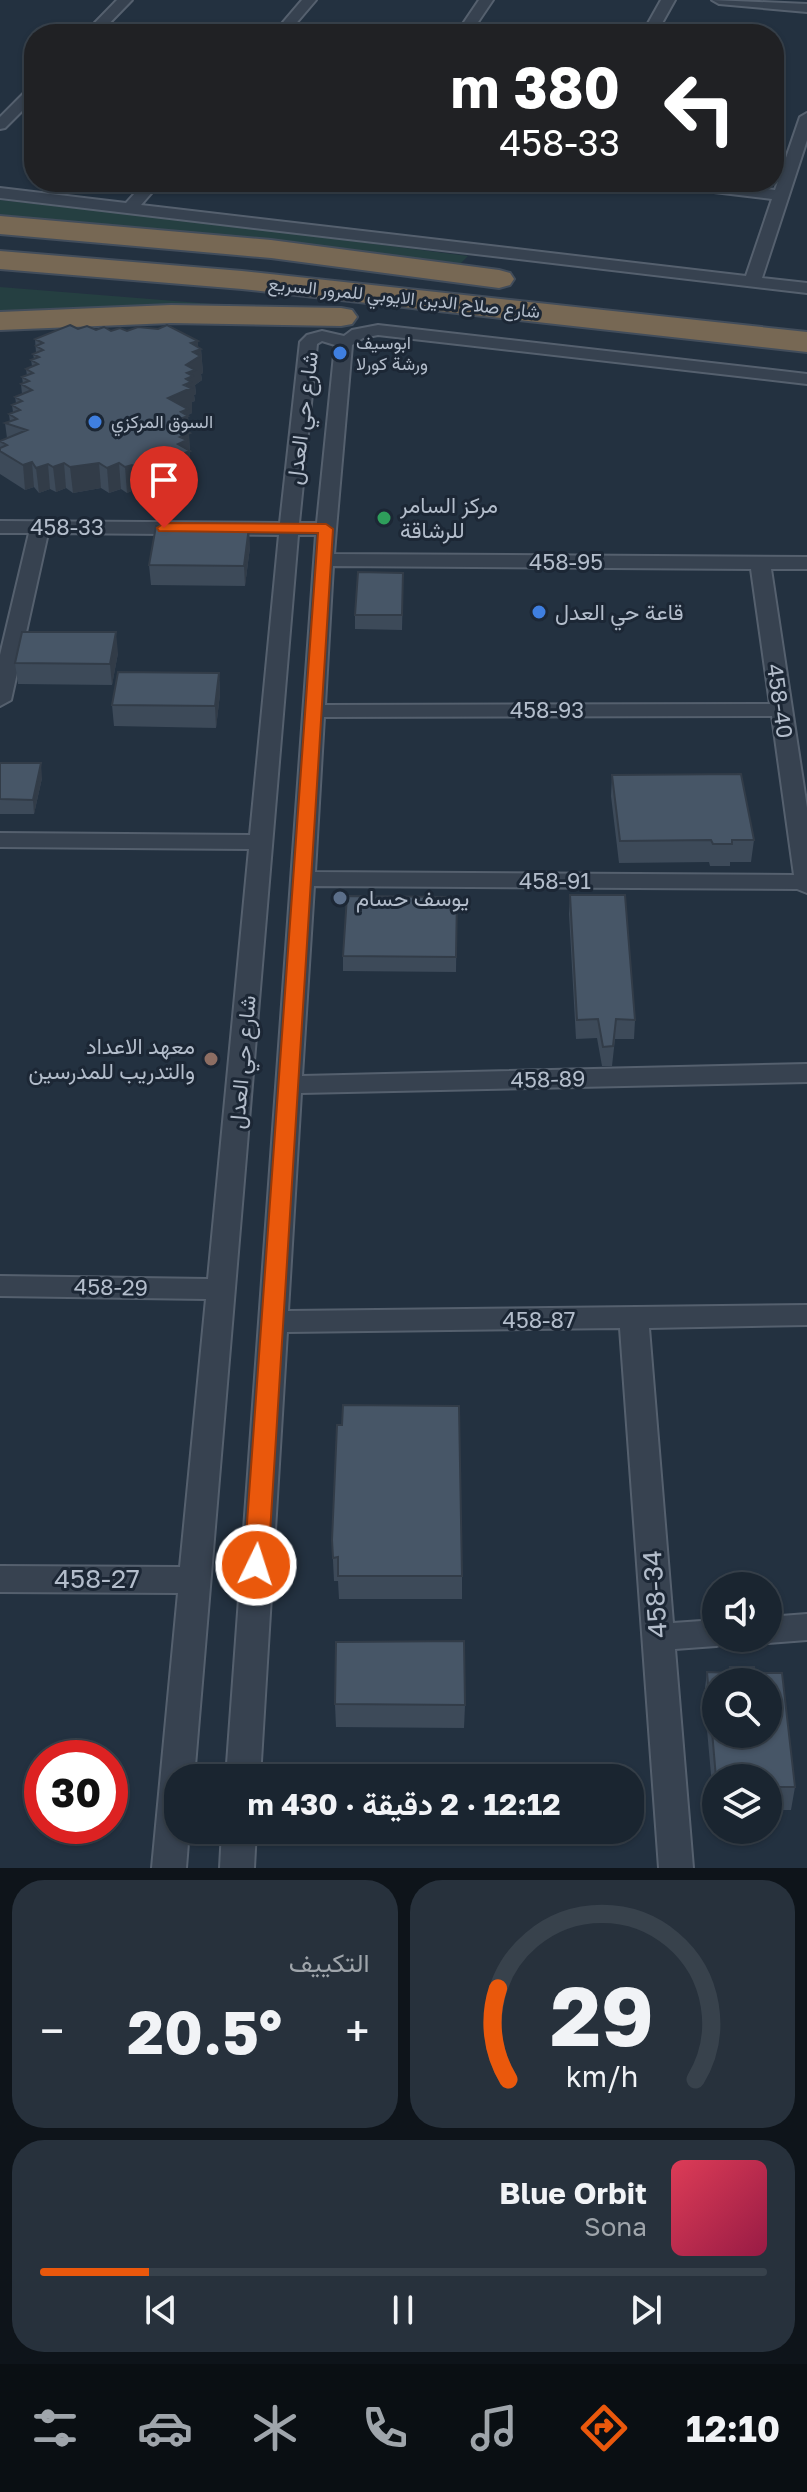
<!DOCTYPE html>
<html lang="ar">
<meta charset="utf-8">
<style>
:root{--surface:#1a2530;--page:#27313c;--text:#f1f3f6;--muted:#9fa5ab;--line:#38424c;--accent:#ea580c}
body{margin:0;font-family:"Golos Text",Vazirmatn,sans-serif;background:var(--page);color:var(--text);direction:rtl;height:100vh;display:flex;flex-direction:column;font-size:30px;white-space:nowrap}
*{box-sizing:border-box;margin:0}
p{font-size:26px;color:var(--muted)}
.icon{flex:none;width:44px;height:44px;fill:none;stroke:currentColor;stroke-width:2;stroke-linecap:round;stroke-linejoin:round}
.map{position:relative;height:1868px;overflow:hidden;direction:ltr}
.sheet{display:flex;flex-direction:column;gap:12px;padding:12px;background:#0e141a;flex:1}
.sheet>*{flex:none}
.hud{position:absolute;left:24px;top:24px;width:760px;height:168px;border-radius:32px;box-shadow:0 2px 6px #0004,0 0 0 2px var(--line);direction:rtl;background:#202124;color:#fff;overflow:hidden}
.tools{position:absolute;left:702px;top:1572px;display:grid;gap:16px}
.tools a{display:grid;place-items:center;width:80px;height:80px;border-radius:50%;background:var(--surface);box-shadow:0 2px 6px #0004,0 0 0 2px var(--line);font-size:40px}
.speed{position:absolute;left:24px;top:1740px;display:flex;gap:16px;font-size:40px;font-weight:700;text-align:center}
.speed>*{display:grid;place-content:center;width:104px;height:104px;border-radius:50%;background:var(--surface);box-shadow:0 2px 6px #0004,0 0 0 2px var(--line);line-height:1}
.speed .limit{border:12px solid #d22;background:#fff;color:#111}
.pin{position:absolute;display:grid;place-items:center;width:68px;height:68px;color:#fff;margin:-82px -34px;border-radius:50% 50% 50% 0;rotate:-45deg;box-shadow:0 0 8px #0007}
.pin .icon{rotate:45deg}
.me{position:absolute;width:88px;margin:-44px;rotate:4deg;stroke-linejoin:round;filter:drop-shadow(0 0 6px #0008)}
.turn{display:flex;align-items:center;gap:28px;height:168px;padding:0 32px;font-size:36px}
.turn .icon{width:104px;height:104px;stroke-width:2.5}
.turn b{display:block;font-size:56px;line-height:68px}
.big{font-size:60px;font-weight:700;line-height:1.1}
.sheet .card{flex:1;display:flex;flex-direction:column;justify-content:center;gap:12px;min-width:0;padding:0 28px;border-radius:32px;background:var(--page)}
.sheet .dial{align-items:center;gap:0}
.dial svg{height:208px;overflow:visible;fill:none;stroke:var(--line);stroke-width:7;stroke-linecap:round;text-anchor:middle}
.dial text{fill:var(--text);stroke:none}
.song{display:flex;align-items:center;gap:24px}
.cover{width:96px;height:96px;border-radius:12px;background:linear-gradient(135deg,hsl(350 70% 55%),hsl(340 70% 35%))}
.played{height:8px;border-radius:4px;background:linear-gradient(90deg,var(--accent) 15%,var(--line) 15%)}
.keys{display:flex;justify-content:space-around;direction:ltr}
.heat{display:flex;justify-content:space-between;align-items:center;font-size:44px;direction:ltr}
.sheet .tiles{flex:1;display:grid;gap:12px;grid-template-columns:1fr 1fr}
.card:last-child{grid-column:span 2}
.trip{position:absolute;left:164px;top:1764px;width:480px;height:80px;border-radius:32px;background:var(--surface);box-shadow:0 2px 6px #0004,0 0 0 2px var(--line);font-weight:700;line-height:80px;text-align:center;direction:rtl}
.tab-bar{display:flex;height:128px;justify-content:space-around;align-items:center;background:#0a0f13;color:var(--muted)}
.tab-bar .icon{width:56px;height:56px}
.tab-bar .selected{color:var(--accent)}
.tab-bar b{font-size:36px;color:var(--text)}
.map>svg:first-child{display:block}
</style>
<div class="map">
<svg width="807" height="1868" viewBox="0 0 807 1868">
<rect width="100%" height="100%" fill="#233140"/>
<g fill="#253f41">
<path d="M 0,200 L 219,224 L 468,256 L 458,266 L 0,219 Z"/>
<path d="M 0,287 L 274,309 L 0,315 Z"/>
</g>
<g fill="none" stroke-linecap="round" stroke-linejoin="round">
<g stroke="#55606e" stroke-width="4">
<g id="street">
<path d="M 117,0 L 132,0 L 99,34 L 84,34 Z"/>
<path d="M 302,0 L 316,0 L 287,34 L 273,34 Z"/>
<path d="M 479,0 L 493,0 L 470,34 L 456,34 Z"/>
<path d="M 661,0 L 675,0 L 656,34 L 642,34 Z"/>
<path d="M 712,0 L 807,4 L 807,12 L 719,4 Z"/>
<path d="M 34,87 L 34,99 L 5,128 L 0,129 L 0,117 L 29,88 Z"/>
<path d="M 807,113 L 807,140 L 762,278 L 807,283 L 807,293 L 0,198 L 0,188 L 126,203 L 145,182 L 161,182 L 141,205 L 746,276 L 772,199 L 672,187 L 664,182 L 711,182 L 775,190 L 800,117 Z"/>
<path d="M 378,325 L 807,374 L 807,384 L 378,335 L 363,338 L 352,345 L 336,529 L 334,554 L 807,557 L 807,569 L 771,569 L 807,808 L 807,893 L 797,889 L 314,886 L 302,1076 L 807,1064 L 807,1082 L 301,1093 L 288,1311 L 807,1305 L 807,1325 L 649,1328 L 673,1623 L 716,1620 L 716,1638 L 729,1638 L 727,1642 L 716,1646 L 675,1649 L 693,1868 L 659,1868 L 620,1328 L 287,1332 L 260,1778 L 226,1778 L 316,535 L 298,535 L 194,1778 L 178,1778 L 178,1830 L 189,1830 L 186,1868 L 152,1868 L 178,1593 L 0,1592 L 0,1566 L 180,1567 L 206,1299 L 0,1296 L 0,1276 L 208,1279 L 249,849 L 0,847 L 0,833 L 250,835 L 279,535 L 48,533 L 11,700 L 0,706 L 0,655 L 29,533 L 0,533 L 0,521 L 280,523 L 300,342 L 307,335 L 322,331 L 344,336 L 352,330 ZM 322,341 L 335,345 L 317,523 L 299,523 L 317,344 ZM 333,566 L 751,569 L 770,704 L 325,705 ZM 772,716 L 794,875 L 315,872 L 324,717 Z"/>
<path d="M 807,1614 L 807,1640 L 768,1643 L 756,1638 L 768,1638 L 768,1617 Z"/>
<path d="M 222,1830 L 256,1830 L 254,1868 L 220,1868 Z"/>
</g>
</g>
<g stroke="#424d5b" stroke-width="4">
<g id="highway">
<path d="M 0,216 L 271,240 L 499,270 L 510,273 L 514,279 L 510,285 L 499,288 L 271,258 L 0,234 Z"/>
<path d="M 0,251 L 242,271 L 807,332 L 807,352 L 242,289 L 0,269 Z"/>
<path d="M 171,305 L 341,308 L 352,310 L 357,317 L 352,324 L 341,326 L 171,323 L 0,330 L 0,312 Z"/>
</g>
</g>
<use href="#street" fill="#374250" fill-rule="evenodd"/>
<use href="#highway" fill="#776854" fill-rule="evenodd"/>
</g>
<g fill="#3d4a59">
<path d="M 78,329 L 127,331 L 198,341 L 198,347 L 201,349 L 203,373 L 201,374 L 202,380 L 195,385 L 196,394 L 194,395 L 195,401 L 192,402 L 192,413 L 188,415 L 191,476 L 142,495 L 134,490 L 127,493 L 121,489 L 109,493 L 101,488 L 73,493 L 66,488 L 56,492 L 50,489 L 39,493 L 34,487 L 25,490 L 0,474 L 0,441 L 7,438 L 5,423 L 10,422 L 9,414 L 13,412 L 12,405 L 16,403 L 15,397 L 22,394 L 21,384 L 23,384 L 22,377 L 27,376 L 26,369 L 32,366 L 31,360 L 34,359 L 33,354 L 36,353 L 35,339 Z"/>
<path d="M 250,547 L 245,586 L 151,585 L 149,565 Z"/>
<path d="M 403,587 L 402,630 L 355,629 L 355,615 Z"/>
<path d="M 118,653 L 112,685 L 18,684 L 15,663 Z"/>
<path d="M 219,673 L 220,694 L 216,728 L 114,726 L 112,705 Z"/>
<path d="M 0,763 L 42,778 L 34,814 L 0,814 Z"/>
<path d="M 612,775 L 754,840 L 751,862 L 730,862 L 730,866 L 710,866 L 709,862 L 619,863 L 611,796 Z"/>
<path d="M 570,895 L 635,1020 L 634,1039 L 615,1039 L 612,1066 L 602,1066 L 597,1038 L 576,1039 L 569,914 Z"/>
<path d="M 457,897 L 456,972 L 343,971 L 343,956 Z"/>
<path d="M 332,1540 L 462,1576 L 462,1599 L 339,1599 L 338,1581 L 334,1581 Z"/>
<path d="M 730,1667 L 754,1673 L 795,1787 L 791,1810 L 768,1810 L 768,1778 L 716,1778 L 716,1809 L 714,1808 L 704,1696 L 707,1672 L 729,1673 Z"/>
<path d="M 335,1704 L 465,1705 L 464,1728 L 336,1727 Z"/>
</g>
<g fill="#323c48">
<path d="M 198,341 L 198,350 L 201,349 L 203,373 L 201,374 L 202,380 L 195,385 L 196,394 L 194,395 L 195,401 L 192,402 L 192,413 L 188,415 L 191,476 L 142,495 L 141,470 L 168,398 L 186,365 L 191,343 Z"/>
<path d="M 32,462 L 34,487 L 25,490 L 23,465 Z"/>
<path d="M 64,463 L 66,488 L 56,492 L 53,467 Z"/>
<path d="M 99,463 L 101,488 L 73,493 L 70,467 Z"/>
<path d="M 119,463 L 121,489 L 109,493 L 107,468 Z"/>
<path d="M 48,464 L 50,489 L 39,493 L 36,468 Z"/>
<path d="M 132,465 L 134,490 L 127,493 L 125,467 Z"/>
<path d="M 249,527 L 250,547 L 245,586 L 244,566 Z"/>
<path d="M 116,632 L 118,653 L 112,685 L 110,664 Z"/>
<path d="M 219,673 L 220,694 L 216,728 L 215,706 Z"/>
<path d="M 41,763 L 42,778 L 34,814 L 33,800 Z"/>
</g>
<g fill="#475667" stroke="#323c48" stroke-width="2" fill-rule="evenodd">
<path d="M 70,325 L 78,329 L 87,326 L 96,330 L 104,327 L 111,331 L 120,328 L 127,331 L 138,327 L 158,329 L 167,325 L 198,341 L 191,343 L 201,349 L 193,352 L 200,356 L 186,365 L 195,370 L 187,373 L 193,376 L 186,379 L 191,382 L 184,385 L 191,388 L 168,398 L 188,409 L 181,412 L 188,416 L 180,419 L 188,423 L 179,427 L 190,433 L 180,437 L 187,440 L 178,444 L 190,451 L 141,470 L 132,465 L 125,467 L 119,463 L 107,468 L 99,463 L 70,467 L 64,463 L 53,467 L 48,464 L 36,468 L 32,462 L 23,465 L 0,451 L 0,448 L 7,445 L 0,441 L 27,430 L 5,423 L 17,419 L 9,414 L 20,410 L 12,405 L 22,401 L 15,397 L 32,390 L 21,384 L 29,381 L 22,377 L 33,373 L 26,369 L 38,364 L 31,360 L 39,357 L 33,354 L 43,350 L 36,346 L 43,343 L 35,339 Z"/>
<path d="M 156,526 L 249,527 L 244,566 L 149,565 Z"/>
<path d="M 358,572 L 403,573 L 402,615 L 355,615 Z"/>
<path d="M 22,632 L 116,632 L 110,664 L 15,663 Z"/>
<path d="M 118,672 L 219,673 L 215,706 L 112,705 Z"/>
<path d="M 0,763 L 41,763 L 33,800 L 0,799 Z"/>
<path d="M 741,774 L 754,840 L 732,840 L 732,844 L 713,844 L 711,840 L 620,841 L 612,775 Z"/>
<path d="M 570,895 L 625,895 L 635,1020 L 616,1019 L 613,1046 L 603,1047 L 598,1019 L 577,1020 Z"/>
<path d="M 347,896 L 457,897 L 456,957 L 343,956 Z"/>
<path d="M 343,1405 L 459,1406 L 462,1576 L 338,1576 L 338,1557 L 333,1558 L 332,1540 L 337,1425 L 342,1425 Z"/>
<path d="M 464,1641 L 465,1705 L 335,1704 L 336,1642 Z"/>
<path d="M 730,1667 L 754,1667 L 754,1673 L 782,1673 L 795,1787 L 768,1787 L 768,1778 L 716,1778 L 707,1672 L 731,1673 ZM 716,1682 L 768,1682 L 768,1734 L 716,1734 Z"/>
</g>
<path fill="#ea580c" stroke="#983908" stroke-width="2" d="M 164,523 L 326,524 L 333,529 L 268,1565 L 264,1572 L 256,1575 L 248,1572 L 244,1565 L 318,533 L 159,531 L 157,528 Z"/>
<g fill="#3f7fe0" stroke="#1c2735" stroke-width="3">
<circle cx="340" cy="353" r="8"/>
<circle cx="95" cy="422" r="8"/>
<circle cx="539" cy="612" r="8"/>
</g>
<circle fill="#2e9e5b" stroke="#1c2735" stroke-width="3" cx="384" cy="518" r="8"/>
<circle fill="#5c6f8a" stroke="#1c2735" stroke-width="3" cx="340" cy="898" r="8"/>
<circle fill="#8d6e63" stroke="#1c2735" stroke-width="3" cx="211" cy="1059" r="8"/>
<g text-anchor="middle" stroke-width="6" stroke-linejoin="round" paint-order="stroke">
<g font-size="18" fill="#b3bdcb" stroke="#1c2735">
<text transform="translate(404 298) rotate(6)" y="6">شارع صلاح الدين الايوبي للمرور السريع</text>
</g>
<g font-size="18" fill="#b3bdcb" stroke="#1c2735" text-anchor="start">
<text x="356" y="349">ابوسيف<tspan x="356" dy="21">ورشة كورلا</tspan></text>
<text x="111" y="428">السوق المركزي</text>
</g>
<g font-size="22" fill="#b3bdcb" stroke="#1c2735">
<text transform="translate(302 418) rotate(-83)" y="8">شارع حي العدل</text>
<text x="67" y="535">458-33</text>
<text x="566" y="570">458-95</text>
<text transform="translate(780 701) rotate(82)" y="8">458-40</text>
<text x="547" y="718">458-93</text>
<text x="555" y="889">458-91</text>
<text transform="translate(242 1062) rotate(-85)" y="8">شارع حي العدل</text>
<text transform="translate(548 1079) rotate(-1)" y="8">458-89</text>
<text transform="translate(111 1287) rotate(1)" y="8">458-29</text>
<text x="539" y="1328">458-87</text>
</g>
<g font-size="22" fill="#b3bdcb" stroke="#1c2735" text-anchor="start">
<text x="400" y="513">مركز السامر<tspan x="400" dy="25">للرشاقة</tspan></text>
<text x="555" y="620">قاعة حي العدل</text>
<text x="356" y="906">يوسف حسام</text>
<text x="195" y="1054" text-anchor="end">معهد الاعداد<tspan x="195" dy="25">والتدريب للمدرسين</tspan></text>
</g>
<g font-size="26" fill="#b3bdcb" stroke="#1c2735">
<text x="97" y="1588">458-27</text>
<text transform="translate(655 1594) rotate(-94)" y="9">458-34</text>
</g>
</g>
</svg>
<div class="tools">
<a><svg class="icon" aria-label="sound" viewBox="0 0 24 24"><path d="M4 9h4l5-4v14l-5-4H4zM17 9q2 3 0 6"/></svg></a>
<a><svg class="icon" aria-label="search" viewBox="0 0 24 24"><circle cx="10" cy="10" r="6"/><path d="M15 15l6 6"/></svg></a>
<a><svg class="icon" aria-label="layers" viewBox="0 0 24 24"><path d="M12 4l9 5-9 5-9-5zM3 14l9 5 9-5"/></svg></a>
</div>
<div class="speed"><div class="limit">30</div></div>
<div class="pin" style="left:164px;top:528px;background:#d93025"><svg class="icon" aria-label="arrive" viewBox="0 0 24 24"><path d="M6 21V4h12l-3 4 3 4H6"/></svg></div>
<svg class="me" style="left:256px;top:1565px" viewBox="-20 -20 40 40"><circle r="17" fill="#ea580c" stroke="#fff" stroke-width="3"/><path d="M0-11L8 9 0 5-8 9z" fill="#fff"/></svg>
<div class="trip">12:12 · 2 دقيقة · 430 m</div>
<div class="hud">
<div class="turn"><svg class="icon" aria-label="left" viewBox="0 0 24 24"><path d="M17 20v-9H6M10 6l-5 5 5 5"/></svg><div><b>380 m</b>458-33</div></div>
</div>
</div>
<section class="sheet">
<div class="tiles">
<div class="card dial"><svg viewBox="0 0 100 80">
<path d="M14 69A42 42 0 1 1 86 69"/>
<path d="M14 69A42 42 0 0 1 10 34" stroke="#ea580c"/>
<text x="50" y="56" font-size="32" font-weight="700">29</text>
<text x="50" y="72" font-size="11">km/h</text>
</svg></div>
<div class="card"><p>التكييف</p>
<div class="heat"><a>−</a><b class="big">20.5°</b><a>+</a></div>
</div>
<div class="card">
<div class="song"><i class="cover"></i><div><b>Blue Orbit</b><p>Sona</p></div></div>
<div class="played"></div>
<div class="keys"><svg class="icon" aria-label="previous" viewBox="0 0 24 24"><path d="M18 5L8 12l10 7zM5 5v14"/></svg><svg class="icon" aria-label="pause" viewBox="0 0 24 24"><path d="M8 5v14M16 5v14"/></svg><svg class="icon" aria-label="next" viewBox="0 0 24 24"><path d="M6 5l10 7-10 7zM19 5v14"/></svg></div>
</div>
</div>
</section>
<nav class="tab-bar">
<b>12:10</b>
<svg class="icon selected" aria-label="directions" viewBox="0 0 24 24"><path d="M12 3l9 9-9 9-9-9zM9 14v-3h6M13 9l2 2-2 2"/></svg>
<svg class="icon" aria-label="music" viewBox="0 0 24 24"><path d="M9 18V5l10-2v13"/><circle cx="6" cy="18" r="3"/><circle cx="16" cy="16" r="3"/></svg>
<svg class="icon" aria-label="phone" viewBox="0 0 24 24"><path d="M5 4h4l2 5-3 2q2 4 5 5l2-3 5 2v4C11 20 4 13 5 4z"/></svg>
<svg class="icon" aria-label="climate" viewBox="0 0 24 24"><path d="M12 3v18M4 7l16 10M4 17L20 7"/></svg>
<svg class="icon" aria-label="car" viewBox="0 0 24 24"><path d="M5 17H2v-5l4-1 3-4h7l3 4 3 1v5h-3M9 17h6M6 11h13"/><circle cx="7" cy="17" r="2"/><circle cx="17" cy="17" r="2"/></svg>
<svg class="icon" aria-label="filters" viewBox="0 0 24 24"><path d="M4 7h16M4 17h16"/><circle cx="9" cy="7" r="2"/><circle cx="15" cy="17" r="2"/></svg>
</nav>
